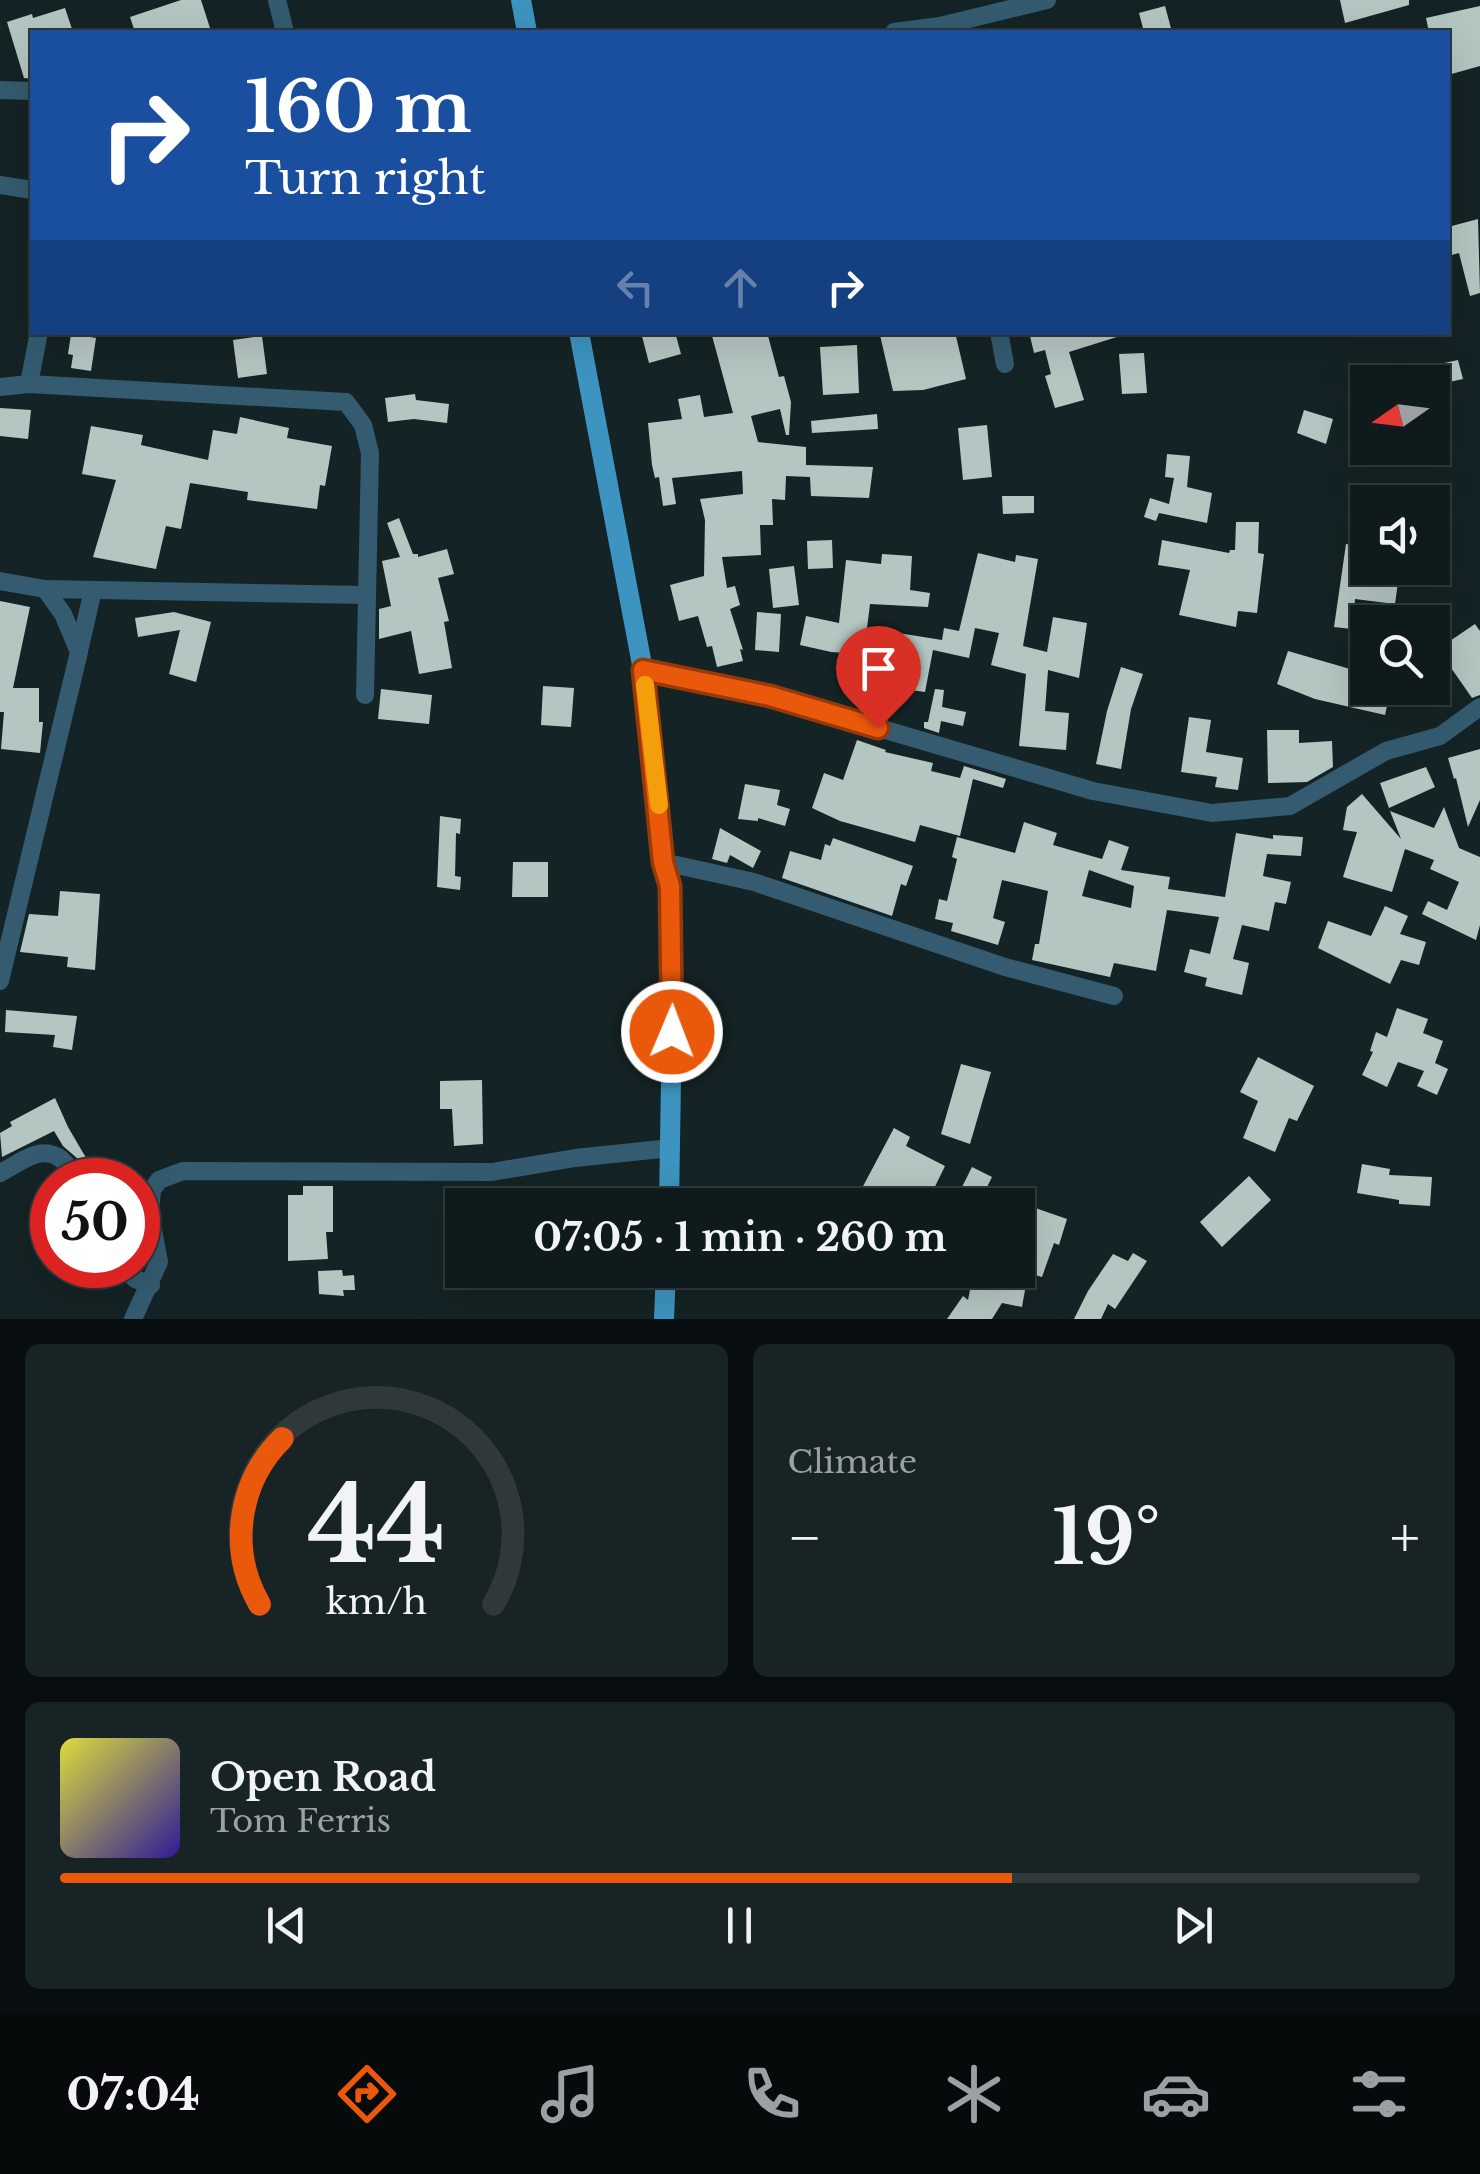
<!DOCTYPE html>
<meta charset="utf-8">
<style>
:root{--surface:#0f1a1c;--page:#182325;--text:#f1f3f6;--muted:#9ba1a3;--line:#2f383b;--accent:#ea580c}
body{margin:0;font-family:"Libre Baskerville",serif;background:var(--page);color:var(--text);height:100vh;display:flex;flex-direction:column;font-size:38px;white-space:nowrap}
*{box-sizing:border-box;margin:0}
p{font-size:32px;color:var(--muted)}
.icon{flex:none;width:55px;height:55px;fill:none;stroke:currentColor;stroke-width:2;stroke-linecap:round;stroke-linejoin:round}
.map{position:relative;height:1319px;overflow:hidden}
.sheet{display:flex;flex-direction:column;gap:25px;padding:25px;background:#080e0f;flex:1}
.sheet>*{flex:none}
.top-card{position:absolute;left:30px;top:30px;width:1420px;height:305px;border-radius:0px;box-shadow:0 10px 40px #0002,0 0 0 2px var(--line);background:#1a4fa0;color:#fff;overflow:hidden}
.needle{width:65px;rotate:256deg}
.buttons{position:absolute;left:1350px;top:365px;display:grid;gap:20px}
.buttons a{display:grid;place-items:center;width:100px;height:100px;border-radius:0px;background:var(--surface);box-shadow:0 10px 40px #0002,0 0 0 2px var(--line);font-size:50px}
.speed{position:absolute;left:30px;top:1158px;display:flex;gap:20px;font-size:50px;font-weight:700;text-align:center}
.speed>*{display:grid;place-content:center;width:130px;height:130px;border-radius:50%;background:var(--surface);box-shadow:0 10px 40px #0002,0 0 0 2px var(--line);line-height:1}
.speed .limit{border:15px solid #d22;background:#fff;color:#111}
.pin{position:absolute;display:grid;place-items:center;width:85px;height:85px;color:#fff;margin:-102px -42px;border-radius:50% 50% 50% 0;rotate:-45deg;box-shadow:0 0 10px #0007}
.pin .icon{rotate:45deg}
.me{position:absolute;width:110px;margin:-55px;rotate:1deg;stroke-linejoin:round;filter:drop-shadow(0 0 8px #0008)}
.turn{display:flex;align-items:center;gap:35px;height:210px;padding:0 50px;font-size:45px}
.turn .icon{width:130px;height:130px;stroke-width:2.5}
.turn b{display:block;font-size:70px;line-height:85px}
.lanes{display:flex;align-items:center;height:95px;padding:0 50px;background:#0003;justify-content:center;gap:50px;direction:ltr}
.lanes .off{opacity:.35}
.big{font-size:75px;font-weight:700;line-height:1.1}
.sheet .card{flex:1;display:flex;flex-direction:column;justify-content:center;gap:15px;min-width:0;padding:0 35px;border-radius:15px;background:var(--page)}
.sheet .dial{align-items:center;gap:0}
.dial svg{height:260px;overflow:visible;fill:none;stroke:var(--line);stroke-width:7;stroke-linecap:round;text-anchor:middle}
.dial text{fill:var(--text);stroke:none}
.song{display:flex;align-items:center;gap:30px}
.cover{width:120px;height:120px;border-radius:15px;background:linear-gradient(135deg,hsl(60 70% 55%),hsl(250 70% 35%))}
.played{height:10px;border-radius:5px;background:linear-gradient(90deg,var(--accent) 70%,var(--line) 70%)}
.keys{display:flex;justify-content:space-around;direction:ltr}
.heat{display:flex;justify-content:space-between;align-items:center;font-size:55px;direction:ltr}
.sheet .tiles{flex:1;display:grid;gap:25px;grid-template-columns:1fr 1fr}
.card:last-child{grid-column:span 2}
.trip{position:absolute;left:445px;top:1188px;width:590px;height:100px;border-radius:0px;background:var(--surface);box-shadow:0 10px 40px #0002,0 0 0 2px var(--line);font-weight:700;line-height:100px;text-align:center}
.tabs{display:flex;height:160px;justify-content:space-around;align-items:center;background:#060a0b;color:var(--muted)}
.tabs .icon{width:70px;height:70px}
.tabs .active{color:var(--accent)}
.tabs b{font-size:45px;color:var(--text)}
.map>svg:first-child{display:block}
</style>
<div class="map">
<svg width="1480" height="1319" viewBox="0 0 1480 1319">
<rect width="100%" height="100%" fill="#142325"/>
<g fill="#b4c6c2" fill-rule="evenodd">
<path d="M 181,0 L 201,0 L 210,28 L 197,32 L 135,32 L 130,17 Z"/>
<path d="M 1340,0 L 1409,0 L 1409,5 L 1345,23 Z"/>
<path d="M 1165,6 L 1172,32 L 1144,32 L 1139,13 Z"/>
<path d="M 1480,6 L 1480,66 L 1448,75 L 1448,32 L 1429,32 L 1426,18 Z"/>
<path d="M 65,8 L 73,32 L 32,32 L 32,79 L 24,78 L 7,22 L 32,14 L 33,18 Z"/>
<path d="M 1478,219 L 1480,293 L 1470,296 L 1459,253 L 1448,256 L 1448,227 Z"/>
<path d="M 655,332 L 675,332 L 681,354 L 649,363 L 642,336 Z"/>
<path d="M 711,332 L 767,332 L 779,377 L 784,376 L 791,402 L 789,435 L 786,435 L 780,409 L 751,416 L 758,442 L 806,447 L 806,465 L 873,467 L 869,498 L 811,496 L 810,477 L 786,476 L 785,500 L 772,499 L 773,525 L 760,525 L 761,555 L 722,557 L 727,588 L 735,586 L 740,605 L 730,609 L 743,650 L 740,649 L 743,661 L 717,667 L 712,646 L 707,647 L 698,616 L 679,621 L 670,585 L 704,576 L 705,520 L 700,499 L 743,494 L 742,471 L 672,478 L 676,504 L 663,506 L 659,477 L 655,478 L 652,465 L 648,423 L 682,419 L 678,399 L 700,395 L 704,417 L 733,413 Z"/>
<path d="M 890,332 L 955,332 L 966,379 L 923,390 L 893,391 L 880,335 Z"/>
<path d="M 1045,332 L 1120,332 L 1120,336 L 1069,352 L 1084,400 L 1055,408 L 1045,376 L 1051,374 L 1045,350 L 1034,353 L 1030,336 Z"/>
<path d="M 71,334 L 96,338 L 91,371 L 71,368 L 73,355 L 68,354 Z"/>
<path d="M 262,336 L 267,374 L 238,378 L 233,340 Z"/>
<path d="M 857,345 L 859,393 L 823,395 L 820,347 Z"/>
<path d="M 1144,353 L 1147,393 L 1122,394 L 1119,354 Z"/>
<path d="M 1458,360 L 1463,379 L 1435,385 L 1431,366 Z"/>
<path d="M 415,394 L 416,400 L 449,404 L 447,423 L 414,419 L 388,422 L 385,398 Z"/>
<path d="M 0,408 L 31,410 L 28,439 L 0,436 Z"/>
<path d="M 1304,410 L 1333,419 L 1326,444 L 1297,433 Z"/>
<path d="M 877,414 L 878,429 L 812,433 L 811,421 Z"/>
<path d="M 240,417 L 289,428 L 287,438 L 332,446 L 325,486 L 320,485 L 317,509 L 247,500 L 248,492 L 190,483 L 181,529 L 166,526 L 156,569 L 93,557 L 116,480 L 82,474 L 91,426 L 143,435 L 141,445 L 208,460 L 213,430 L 237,434 Z"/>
<path d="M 987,425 L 992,477 L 963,480 L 958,428 Z"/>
<path d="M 1167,454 L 1190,456 L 1187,487 L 1212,493 L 1207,523 L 1159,513 L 1156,521 L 1144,517 L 1150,498 L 1169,504 L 1174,478 L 1165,477 Z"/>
<path d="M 1002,496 L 1034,496 L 1034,513 L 1003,514 Z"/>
<path d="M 399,518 L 413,554 L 418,554 L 418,557 L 447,549 L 454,574 L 438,578 L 449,621 L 444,622 L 452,668 L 419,674 L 411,631 L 379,639 L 379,609 L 391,606 L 382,561 L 400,557 L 387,523 Z"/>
<path d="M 1236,522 L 1259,522 L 1258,553 L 1264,554 L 1257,613 L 1238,611 L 1236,627 L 1179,615 L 1190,570 L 1158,565 L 1162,540 L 1229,553 L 1230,550 L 1235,550 Z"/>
<path d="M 832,540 L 833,568 L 808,569 L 807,541 Z"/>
<path d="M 1346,544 L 1366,547 L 1362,568 L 1400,568 L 1395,604 L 1355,599 L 1352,629 L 1334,627 Z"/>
<path d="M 978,553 L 1015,562 L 1016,555 L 1038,559 L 1023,646 L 1047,652 L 1053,617 L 1087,623 L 1079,678 L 1048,670 L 1045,711 L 1069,713 L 1066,750 L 1019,746 L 1026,674 L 991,665 L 999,633 L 975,628 L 969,658 L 933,650 L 925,692 L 889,687 L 887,696 L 869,693 L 875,655 L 831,652 L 800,645 L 806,616 L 839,623 L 846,560 L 881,564 L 882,554 L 912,556 L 910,590 L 930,593 L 928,607 L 870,604 L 867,628 L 942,640 L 944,628 L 959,631 Z"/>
<path d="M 794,566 L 799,605 L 773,608 L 769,569 Z"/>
<path d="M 0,601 L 30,607 L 13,688 L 39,688 L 39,722 L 43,722 L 40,753 L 1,749 L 4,712 L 0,712 Z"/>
<path d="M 174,612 L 211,622 L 196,682 L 169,674 L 180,630 L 138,637 L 135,618 Z"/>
<path d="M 757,612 L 781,614 L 779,652 L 755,650 Z"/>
<path d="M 1475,624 L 1480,631 L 1480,695 L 1472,698 L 1438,649 Z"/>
<path d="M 1288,651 L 1357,671 L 1354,688 L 1391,688 L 1385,715 L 1315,699 L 1277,684 Z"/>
<path d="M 1121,667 L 1143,674 L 1131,709 L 1121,769 L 1096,764 L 1107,711 Z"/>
<path d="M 543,686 L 574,688 L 571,727 L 541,725 Z"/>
<path d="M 381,689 L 432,695 L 429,724 L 378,719 Z"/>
<path d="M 935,689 L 944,690 L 942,707 L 966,712 L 963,726 L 941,721 L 939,733 L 924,728 L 924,722 L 928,722 Z"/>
<path d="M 1189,717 L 1211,720 L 1206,752 L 1243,758 L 1238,790 L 1215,787 L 1217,777 L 1181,772 Z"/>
<path d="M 1267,730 L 1299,730 L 1299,743 L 1332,741 L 1333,767 L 1307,782 L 1268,783 Z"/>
<path d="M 857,740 L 886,750 L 885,752 L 933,763 L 931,771 L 960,778 L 964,766 L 1006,779 L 1003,788 L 973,779 L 960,836 L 920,825 L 915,842 L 840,821 L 812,808 L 824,773 L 843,780 Z"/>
<path d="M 1480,749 L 1480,800 L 1468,827 L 1456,778 L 1454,779 L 1448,758 Z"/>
<path d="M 1426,767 L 1435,787 L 1389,808 L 1380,783 Z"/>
<path d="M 745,784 L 780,790 L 777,805 L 790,809 L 785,826 L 758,818 L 758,821 L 738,819 Z"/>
<path d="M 1362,794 L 1401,839 L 1390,811 L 1434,828 L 1444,807 L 1459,848 L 1480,857 L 1480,925 L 1476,940 L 1422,914 L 1428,901 L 1447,910 L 1459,882 L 1430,869 L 1434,860 L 1405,849 L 1392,892 L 1343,877 L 1357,832 L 1343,830 L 1347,807 Z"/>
<path d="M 440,816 L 461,819 L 460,834 L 456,833 L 455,876 L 461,877 L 460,890 L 437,887 Z"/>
<path d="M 1024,822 L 1057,833 L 1053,845 L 1102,859 L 1109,840 L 1129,847 L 1121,870 L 1170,877 L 1168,889 L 1225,897 L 1236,833 L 1273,839 L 1273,835 L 1303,837 L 1301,856 L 1267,854 L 1263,876 L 1291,882 L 1286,904 L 1275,902 L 1269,931 L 1242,925 L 1233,959 L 1249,963 L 1242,995 L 1205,986 L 1207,978 L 1184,972 L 1190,949 L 1210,954 L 1219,917 L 1167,910 L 1156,971 L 1114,963 L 1110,977 L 1032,960 L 1035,944 L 1039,944 L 1048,891 L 1002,880 L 993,918 L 1005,922 L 998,945 L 951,931 L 953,923 L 935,919 L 939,899 L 947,901 L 957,859 L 952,857 L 957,837 L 1015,853 ZM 1089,870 L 1134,886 L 1131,908 L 1082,896 Z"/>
<path d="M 720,828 L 761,851 L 753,868 L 730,855 L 727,863 L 712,859 Z"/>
<path d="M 833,838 L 913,866 L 906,886 L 901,884 L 892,916 L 782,878 L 790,851 L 821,860 L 825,844 L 830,846 Z"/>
<path d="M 513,862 L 548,862 L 548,897 L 512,897 Z"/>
<path d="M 60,891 L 100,894 L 95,970 L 67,967 L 68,957 L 20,952 L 29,914 L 58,916 Z"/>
<path d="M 1385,906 L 1408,916 L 1400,934 L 1426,942 L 1419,965 L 1401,960 L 1390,984 L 1318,948 L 1328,921 L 1371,936 Z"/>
<path d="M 1397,1008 L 1428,1019 L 1423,1033 L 1443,1041 L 1435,1063 L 1448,1069 L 1437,1095 L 1417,1086 L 1424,1071 L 1398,1062 L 1387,1087 L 1362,1075 L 1373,1052 L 1370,1051 L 1376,1032 L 1387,1037 Z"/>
<path d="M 6,1010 L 77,1016 L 72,1050 L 53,1047 L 55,1035 L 5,1032 Z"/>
<path d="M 1258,1057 L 1314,1086 L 1297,1121 L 1289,1118 L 1275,1152 L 1243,1138 L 1258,1101 L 1240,1092 Z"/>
<path d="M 961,1064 L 991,1072 L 970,1144 L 941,1134 Z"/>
<path d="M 482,1080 L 483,1144 L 454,1146 L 452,1109 L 440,1109 L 440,1081 Z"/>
<path d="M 55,1098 L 68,1127 L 99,1180 L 85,1180 L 78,1159 L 63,1146 L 54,1131 L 2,1157 L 0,1133 L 12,1126 L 10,1122 Z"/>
<path d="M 894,1128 L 910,1137 L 906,1146 L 945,1166 L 926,1205 L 918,1205 L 883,1187 L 873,1205 L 853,1205 Z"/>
<path d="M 1362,1164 L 1390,1169 L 1389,1175 L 1432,1177 L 1430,1206 L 1399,1204 L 1399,1200 L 1357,1193 Z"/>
<path d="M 972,1167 L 992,1177 L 978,1205 L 953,1205 Z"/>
<path d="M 1249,1176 L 1271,1200 L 1222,1247 L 1200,1222 Z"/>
<path d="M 303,1186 L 333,1186 L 333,1232 L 326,1232 L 328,1259 L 288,1261 L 288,1195 L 303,1195 Z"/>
<path d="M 1018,1202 L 1067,1219 L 1059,1245 L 1054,1243 L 1042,1277 L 1028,1273 L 1022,1307 L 1002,1303 L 992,1319 L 947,1319 L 963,1296 L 968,1300 L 974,1270 L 1018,1278 Z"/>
<path d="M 1133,1253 L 1147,1261 L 1115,1309 L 1108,1304 L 1101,1319 L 1074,1319 L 1088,1291 L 1113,1254 L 1128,1261 Z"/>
<path d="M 342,1270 L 343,1276 L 354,1275 L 355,1290 L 343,1290 L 344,1296 L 319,1294 L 318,1271 Z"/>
</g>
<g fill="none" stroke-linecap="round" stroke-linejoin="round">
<g stroke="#345b70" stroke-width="18">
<path d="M 277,0 L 285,32"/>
<path d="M 894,32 L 940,26 L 1047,0"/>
<path d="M 0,90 L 32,91"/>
<path d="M 0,185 L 32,190"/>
<path d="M 999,332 L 1005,364"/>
<path d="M 29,384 L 39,332"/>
<path d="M 0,387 L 29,384 L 346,402 L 363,425 L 370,453 L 365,695"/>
<path d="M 0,581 L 45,589 L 63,614 L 79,652 L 0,981"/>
<path d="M 45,589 L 367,595"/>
<path d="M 79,651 L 93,590"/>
<path d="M 643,670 L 770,696 L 1093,791 L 1212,813 L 1290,806 L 1386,751 L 1440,736 L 1480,707"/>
<path d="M 663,862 L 754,882 L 1005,967 L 1114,996"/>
<path d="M 0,1173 C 19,1164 40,1143 61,1159 C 68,1165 71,1170 72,1180"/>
<path d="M 122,1265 L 135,1279 L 151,1285"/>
<path d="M 133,1319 L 159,1262 L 150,1214 L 152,1190 L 159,1180 L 183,1171 L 492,1172 L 575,1158 L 671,1148"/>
</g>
<g stroke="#3d94c0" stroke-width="20">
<path d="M 521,0 L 527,32"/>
<path d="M 579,332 L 643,670 L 660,810 L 663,862 L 670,886 L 673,954 L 669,1205"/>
<path d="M 664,1319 L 666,1270"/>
</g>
</g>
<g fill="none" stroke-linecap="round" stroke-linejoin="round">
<g stroke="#983908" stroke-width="25">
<path id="route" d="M 672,1032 L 670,886 L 663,862 L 643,670 L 770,696 L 878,728"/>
</g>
<use href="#route" stroke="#ea580c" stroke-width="18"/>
<path stroke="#f59e0b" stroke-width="18" d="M 645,685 L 659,805"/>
</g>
</svg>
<div class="buttons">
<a><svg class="needle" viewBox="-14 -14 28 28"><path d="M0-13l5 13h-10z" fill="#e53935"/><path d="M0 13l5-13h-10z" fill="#9ba1a3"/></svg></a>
<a><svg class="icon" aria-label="sound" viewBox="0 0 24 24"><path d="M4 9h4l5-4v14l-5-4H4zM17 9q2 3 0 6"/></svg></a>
<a><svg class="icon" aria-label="search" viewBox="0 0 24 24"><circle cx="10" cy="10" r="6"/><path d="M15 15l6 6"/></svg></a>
</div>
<div class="speed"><div class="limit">50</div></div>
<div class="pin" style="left:878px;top:728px;background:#d93025"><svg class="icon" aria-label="arrive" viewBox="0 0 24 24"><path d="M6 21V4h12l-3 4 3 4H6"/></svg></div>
<svg class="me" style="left:672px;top:1032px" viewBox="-20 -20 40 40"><circle r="17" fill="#ea580c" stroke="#fff" stroke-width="3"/><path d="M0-11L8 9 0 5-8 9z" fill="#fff"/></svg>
<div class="trip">07:05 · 1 min · 260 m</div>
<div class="top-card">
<div class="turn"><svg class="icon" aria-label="right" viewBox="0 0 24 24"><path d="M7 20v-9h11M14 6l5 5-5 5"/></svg><div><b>160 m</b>Turn right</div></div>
<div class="lanes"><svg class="icon off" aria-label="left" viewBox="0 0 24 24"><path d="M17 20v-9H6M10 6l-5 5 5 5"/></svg><svg class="icon off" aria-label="ahead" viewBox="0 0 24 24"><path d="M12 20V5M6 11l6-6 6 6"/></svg><svg class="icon" aria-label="right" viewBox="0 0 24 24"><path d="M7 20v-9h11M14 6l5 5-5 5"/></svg></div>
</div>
</div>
<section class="sheet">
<div class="tiles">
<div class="card dial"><svg viewBox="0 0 100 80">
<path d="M14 69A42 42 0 1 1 86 69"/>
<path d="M14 69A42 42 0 0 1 21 18" stroke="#ea580c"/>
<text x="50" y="56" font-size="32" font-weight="700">44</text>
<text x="50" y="72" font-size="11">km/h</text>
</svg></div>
<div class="card"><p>Climate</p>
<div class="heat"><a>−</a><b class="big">19°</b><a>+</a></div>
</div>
<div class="card">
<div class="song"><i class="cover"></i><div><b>Open Road</b><p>Tom Ferris</p></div></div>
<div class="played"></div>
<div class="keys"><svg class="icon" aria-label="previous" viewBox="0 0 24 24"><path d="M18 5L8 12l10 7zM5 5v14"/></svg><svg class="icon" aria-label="pause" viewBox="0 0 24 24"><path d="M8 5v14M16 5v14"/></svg><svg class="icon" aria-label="next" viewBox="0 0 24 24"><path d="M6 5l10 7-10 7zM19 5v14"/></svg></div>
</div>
</div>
</section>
<nav class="tabs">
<b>07:04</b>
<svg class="icon active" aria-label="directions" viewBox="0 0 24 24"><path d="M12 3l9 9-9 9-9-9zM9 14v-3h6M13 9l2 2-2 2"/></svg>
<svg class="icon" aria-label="music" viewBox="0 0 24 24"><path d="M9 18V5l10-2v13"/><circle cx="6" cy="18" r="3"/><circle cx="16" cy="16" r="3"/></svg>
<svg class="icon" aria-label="phone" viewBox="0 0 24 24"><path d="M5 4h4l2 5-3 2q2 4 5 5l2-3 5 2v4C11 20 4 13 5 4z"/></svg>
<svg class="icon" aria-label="climate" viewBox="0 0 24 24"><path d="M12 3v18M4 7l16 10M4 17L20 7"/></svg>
<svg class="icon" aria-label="car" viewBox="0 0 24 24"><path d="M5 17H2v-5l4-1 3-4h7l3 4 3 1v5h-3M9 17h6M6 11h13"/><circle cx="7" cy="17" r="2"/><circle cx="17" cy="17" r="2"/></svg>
<svg class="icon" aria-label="filters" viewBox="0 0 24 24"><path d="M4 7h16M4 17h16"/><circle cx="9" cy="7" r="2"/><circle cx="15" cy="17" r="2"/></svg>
</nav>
